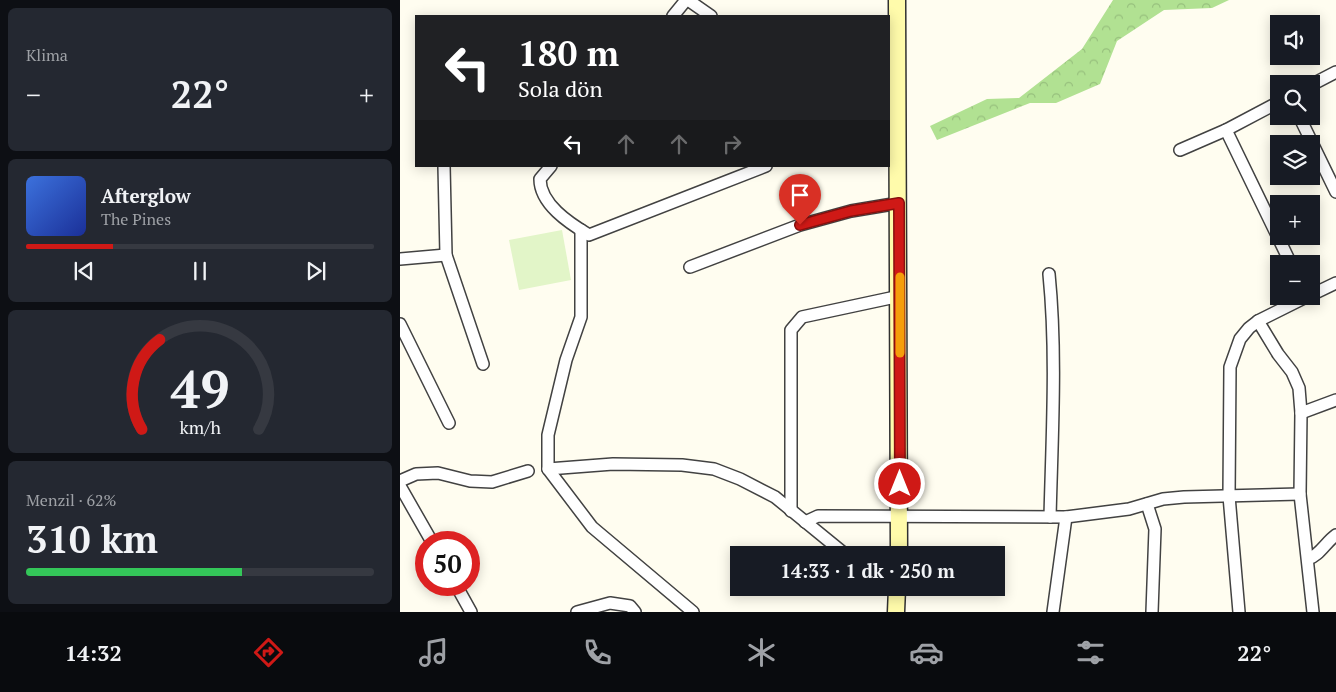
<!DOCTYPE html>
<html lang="tr">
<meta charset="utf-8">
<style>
:root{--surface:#171b24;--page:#242831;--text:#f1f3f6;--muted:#9ea1a6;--line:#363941;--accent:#cf1916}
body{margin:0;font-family:"PT Serif",serif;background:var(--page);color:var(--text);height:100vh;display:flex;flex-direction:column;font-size:19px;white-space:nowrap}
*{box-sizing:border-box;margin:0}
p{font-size:16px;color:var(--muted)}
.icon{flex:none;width:28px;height:28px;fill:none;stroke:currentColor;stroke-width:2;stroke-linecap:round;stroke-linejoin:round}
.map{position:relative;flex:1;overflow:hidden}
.side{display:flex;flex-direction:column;gap:8px;padding:8px;background:#0d0f14;width:400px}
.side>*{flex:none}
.hud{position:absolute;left:15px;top:15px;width:475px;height:152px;border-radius:0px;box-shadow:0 2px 12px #0003;background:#202124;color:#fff;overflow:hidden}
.buttons{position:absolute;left:870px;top:15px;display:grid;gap:10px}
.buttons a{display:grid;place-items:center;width:50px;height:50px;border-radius:0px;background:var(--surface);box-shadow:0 2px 12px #0003;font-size:25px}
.speed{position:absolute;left:15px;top:531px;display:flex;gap:10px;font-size:25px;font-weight:700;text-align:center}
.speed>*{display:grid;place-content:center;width:65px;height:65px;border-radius:50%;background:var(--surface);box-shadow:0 2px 12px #0003;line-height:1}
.speed .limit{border:8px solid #d22;background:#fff;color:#111}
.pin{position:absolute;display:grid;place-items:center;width:42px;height:42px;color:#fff;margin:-51px -21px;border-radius:50% 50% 50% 0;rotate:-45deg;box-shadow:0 0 5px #0007}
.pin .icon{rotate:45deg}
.me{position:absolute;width:55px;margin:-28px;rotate:0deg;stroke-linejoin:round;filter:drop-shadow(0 0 4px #0008)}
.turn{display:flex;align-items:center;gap:18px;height:105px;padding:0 20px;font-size:22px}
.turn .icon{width:65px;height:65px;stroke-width:2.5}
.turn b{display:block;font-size:35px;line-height:42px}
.lanes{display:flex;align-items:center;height:48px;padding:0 20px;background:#0003;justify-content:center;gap:25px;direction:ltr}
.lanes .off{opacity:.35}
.big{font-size:38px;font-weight:700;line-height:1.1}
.side .card{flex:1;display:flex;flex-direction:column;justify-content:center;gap:8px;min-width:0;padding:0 18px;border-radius:8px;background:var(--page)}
.side .dial{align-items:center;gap:0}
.dial svg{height:130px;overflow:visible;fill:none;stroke:var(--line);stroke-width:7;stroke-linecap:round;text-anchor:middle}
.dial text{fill:var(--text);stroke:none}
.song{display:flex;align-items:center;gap:15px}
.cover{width:60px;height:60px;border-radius:8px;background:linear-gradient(135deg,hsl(220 70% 55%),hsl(230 70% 35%))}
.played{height:5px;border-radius:2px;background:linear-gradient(90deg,var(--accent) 25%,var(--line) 25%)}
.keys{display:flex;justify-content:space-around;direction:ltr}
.heat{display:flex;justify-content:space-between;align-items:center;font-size:28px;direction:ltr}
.charge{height:8px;border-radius:4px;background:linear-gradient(90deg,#34c759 62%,var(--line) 0)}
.trip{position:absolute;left:330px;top:546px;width:275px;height:50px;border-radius:0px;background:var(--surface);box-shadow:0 2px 12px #0003;font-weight:700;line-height:50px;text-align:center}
.tabs{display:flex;height:80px;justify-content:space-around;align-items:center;background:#090b0e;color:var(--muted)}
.tabs .icon{width:35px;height:35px}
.tabs .on{color:var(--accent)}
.tabs b{font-size:22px;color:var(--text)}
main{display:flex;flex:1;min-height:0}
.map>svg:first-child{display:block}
</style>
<main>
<section class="side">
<div class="card"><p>Klima</p>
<div class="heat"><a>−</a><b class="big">22°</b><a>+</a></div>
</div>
<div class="card">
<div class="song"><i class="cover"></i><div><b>Afterglow</b><p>The Pines</p></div></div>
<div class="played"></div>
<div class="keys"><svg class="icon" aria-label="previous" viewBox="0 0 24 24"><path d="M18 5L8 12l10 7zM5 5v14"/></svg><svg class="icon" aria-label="pause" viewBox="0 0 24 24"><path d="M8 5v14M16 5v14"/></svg><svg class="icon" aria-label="next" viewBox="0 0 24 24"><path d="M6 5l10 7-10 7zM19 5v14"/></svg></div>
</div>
<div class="card dial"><svg viewBox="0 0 100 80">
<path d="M14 69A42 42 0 1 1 86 69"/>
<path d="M14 69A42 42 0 0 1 25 14" stroke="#cf1916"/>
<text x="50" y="56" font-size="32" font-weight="700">49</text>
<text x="50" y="72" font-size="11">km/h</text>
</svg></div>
<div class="card"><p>Menzil · 62%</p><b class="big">310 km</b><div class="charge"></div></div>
</section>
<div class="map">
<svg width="936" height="612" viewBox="0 0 936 612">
<defs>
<pattern id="forest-crowns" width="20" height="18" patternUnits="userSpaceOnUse" patternTransform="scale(1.25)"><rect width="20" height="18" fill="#b1e192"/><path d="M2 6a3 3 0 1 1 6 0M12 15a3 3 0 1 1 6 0" fill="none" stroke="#97c07d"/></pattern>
</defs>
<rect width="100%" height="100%" fill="#fffdf0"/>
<path fill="url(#forest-crowns)" d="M 713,0 L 829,0 L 812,8 L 764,10 L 717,41 L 700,84 L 656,103 L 630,103 L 537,140 L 530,126 L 587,99 L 619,98 L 682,49 Z"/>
<path fill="#e2f5c8" d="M 162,230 L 171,280 L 119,290 L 109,240 Z"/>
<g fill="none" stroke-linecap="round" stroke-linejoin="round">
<g stroke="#424242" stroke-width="14">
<g id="street">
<path d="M 288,0 L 311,16"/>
<path d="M 273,16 L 286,0"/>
<path d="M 911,85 L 936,72"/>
<path d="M 899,116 L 936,192"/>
<path d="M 826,130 L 891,264"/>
<path d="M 780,150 L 826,130 L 879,102"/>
<path d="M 44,166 L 46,255 L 83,364"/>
<path d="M 151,166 L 140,179 C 140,204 169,223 189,235 L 366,166"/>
<path d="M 181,230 L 181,317 L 166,360 L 148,435 L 148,469 L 192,527 L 293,612"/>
<path d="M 0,259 L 46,255"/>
<path d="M 290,267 L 400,225 L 451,211 L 499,203"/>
<path d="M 649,274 C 657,354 652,436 650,517"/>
<path d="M 911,295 L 936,283"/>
<path d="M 858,321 L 878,354 L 892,372 L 899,388 L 901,413 L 900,494 L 913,612"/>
<path d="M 0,324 L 49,423"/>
<path d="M 901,413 L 936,400"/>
<path d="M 148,469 L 213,464 L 282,465 L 314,469 L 340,479 L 375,497 L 446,555"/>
<path d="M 0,481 L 16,474 L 38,473 L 70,481 L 92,482 L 128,471"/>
<path d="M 0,486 L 32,542"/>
<path d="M 747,504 L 755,529 L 752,612"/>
<path d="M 391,511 L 391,330 L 402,317 L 500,296"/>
<path d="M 405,522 L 418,516 L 666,517 L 729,509 L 763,499 L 784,497 L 900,494"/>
<path d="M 908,559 C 919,556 926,542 936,535"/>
<path d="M 56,585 L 71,612"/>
<path d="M 177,612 L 210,603 L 230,606 L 235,612"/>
<path d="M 653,612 L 666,517"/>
<path d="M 839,612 L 829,496 L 830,367 L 840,339 L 849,328 L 858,321 L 908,296"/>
</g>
</g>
<g stroke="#313131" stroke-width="19">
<g id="secondary">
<path d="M 497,0 L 499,555"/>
<path d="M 496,612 L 497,588"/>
</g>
</g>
<use href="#street" stroke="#fff" stroke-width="11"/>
<use href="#secondary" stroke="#fffbab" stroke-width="16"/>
</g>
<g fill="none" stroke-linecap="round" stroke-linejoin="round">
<g stroke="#87100e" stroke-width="12">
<path id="route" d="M 400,225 L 451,211 L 499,203 L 500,484"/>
</g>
<use href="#route" stroke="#cf1916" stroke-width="9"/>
<path stroke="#f59e0b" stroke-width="9" d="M 500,277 L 500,353"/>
</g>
</svg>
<div class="buttons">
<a><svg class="icon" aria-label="sound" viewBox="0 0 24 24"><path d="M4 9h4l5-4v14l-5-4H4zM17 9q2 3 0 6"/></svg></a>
<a><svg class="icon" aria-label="search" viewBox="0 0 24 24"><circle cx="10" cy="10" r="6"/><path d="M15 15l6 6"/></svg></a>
<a><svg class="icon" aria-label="layers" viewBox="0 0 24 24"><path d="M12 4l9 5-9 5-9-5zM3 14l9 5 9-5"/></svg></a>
<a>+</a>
<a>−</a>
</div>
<div class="speed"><div class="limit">50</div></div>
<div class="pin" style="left:400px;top:225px;background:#d93025"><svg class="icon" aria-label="arrive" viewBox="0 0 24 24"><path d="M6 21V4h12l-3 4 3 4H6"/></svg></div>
<svg class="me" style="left:500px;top:484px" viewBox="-20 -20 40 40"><circle r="17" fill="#cf1916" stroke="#fff" stroke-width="3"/><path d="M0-11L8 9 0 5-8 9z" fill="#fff"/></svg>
<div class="trip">14:33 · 1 dk · 250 m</div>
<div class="hud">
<div class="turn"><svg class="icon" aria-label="left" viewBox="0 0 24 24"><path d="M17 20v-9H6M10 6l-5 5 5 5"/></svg><div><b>180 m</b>Sola dön</div></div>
<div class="lanes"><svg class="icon" aria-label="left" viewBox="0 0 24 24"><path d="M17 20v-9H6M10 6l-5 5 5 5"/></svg><svg class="icon off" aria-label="ahead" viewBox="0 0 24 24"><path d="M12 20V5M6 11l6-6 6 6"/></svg><svg class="icon off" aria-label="ahead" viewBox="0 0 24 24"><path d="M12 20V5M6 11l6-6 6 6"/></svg><svg class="icon off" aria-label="right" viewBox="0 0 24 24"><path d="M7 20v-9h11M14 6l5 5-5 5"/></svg></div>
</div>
</div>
</main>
<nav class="tabs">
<b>14:32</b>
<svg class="icon on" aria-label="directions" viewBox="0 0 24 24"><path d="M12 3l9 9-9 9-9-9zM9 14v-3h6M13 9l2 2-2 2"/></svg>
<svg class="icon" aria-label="music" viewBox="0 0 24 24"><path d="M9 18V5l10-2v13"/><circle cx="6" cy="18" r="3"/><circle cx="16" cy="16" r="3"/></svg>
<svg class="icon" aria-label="phone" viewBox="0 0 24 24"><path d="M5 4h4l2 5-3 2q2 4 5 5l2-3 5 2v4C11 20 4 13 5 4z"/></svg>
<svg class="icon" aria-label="climate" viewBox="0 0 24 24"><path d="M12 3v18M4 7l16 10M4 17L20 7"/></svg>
<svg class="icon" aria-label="car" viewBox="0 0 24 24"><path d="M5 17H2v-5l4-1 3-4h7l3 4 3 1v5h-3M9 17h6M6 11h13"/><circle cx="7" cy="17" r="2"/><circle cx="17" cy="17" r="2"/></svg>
<svg class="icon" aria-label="filters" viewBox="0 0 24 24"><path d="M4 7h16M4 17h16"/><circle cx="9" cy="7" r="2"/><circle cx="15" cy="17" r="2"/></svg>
<b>22°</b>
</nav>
